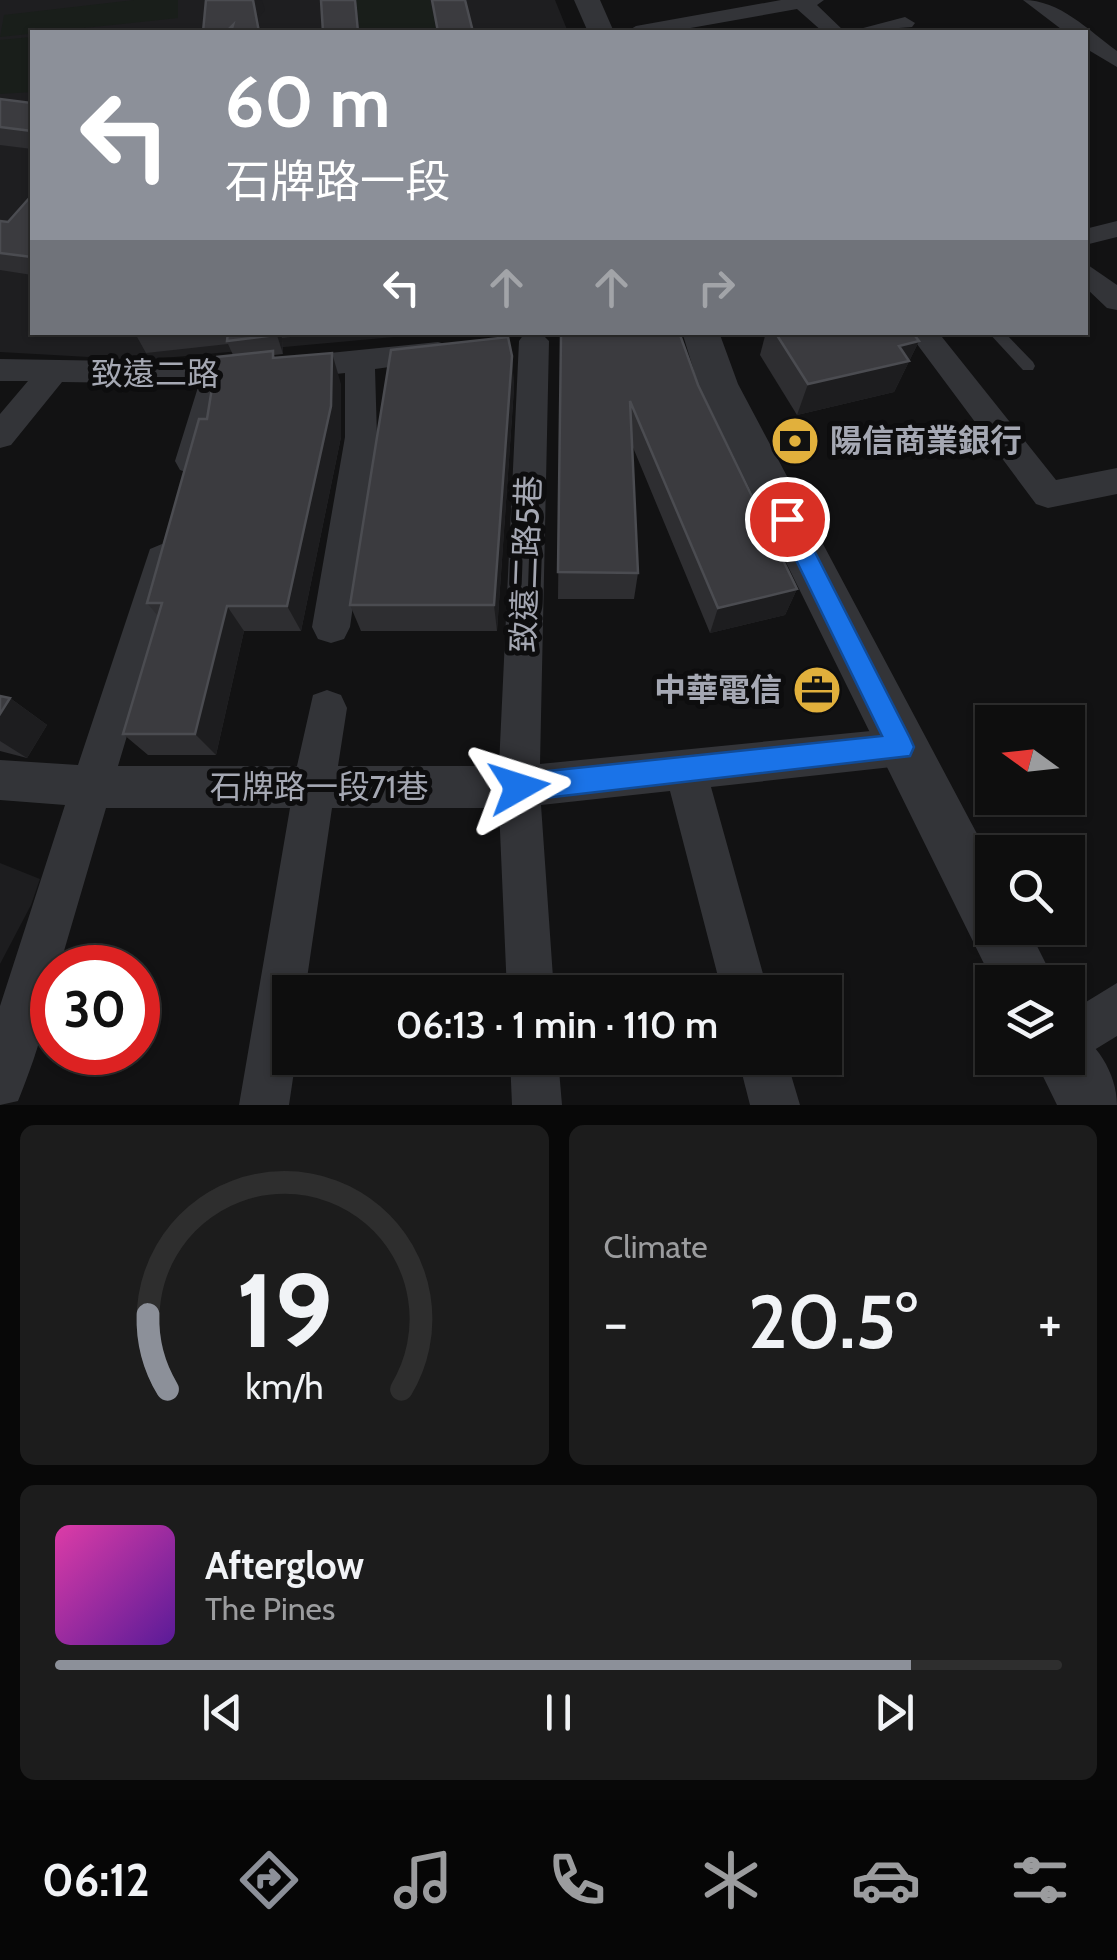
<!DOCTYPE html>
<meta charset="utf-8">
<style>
:root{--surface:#0e0e0e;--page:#1c1c1c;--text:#f1f3f6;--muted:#9b9c9e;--line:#2e2e2e;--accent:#8c9099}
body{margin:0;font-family:Cabin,"Noto Sans TC",sans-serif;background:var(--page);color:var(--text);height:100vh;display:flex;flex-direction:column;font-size:38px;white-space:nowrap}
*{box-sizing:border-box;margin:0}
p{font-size:32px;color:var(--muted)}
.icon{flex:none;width:55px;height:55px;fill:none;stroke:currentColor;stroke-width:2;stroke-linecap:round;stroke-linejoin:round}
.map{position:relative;height:1105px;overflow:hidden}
.details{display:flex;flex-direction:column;gap:20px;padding:20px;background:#080808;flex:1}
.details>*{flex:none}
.hud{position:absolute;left:30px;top:30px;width:1058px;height:305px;border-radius:0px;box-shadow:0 2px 8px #0004,0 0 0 2px var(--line);background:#8c9099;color:#fff;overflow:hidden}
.needle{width:65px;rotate:285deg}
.tools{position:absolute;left:975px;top:705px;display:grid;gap:20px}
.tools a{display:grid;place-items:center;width:110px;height:110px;border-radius:0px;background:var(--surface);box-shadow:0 2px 8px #0004,0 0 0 2px var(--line);font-size:50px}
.speed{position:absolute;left:30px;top:945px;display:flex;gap:20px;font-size:50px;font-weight:700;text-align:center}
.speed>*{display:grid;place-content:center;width:130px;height:130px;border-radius:50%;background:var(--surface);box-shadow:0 2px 8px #0004,0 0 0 2px var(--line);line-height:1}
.speed .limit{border:15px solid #d22;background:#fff;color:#111}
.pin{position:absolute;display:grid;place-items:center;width:85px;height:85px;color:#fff;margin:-42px;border:5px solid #fff;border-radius:50%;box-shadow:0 2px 10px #0007}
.me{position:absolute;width:110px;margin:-55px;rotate:84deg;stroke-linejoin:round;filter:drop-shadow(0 0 8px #0008)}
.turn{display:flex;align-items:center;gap:35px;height:210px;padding:0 30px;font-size:45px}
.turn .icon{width:130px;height:130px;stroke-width:2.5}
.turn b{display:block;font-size:70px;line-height:85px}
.lanes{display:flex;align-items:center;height:95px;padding:0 30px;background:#0003;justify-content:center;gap:50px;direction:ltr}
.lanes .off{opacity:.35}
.big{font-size:75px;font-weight:600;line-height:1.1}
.details .card{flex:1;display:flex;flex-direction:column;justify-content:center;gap:15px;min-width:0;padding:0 35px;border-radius:15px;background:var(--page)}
.details .dial{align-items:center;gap:0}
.dial svg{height:260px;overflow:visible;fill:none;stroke:var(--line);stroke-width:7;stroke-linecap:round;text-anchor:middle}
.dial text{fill:var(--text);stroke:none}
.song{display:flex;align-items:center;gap:30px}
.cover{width:120px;height:120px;border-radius:15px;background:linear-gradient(135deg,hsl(320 70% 55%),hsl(270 70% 35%))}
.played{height:10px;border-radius:5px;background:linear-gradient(90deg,var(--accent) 85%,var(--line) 85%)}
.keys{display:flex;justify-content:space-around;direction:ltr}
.heat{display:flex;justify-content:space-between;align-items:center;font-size:55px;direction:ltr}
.details .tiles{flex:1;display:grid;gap:20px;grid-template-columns:1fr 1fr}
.card:last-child{grid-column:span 2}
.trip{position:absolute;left:272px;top:975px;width:570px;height:100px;border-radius:0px;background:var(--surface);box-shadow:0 2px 8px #0004,0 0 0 2px var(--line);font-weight:600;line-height:100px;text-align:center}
.tabs{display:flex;height:160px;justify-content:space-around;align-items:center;background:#060606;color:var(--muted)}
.tabs .icon{width:70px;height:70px}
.tabs .selected{color:var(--accent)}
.tabs b{font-size:45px;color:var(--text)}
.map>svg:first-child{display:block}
</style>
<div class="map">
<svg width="1117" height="1105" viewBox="0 0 1117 1105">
<rect width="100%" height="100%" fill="#121213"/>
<path fill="#1e1e20" d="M 0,0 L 555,0 L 568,32 L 32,32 L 32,332 L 438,333 L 142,360 L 0,352 Z"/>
<g fill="#191e1a">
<path d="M 134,0 L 178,0 L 178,18 L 0,37 L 4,15 Z"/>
<path d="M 356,0 L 430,0 L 437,32 L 360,32 Z"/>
<path d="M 32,37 L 32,92 L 0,94 L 0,40 Z"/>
</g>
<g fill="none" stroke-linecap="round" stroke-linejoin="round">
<path fill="#333438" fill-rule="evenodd" d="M 988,332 L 1004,332 L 1033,362 L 1035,366 L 1033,370 L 1023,370 Z"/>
<g fill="#333438" fill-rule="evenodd">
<path d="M 781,0 L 824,0 L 817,5 L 845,32 L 823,32 L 797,9 L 668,32 L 626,32 L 636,26 Z"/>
<path d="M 1023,0 C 1060,0 1088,30 1117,51 L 1117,67 L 1085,48 L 1085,32 L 1065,32 Z"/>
<path d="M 905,17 L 915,23 L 912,27 L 848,32 Z"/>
<path d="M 1117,221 L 1117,237 L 1085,245 L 1085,229 Z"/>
<path d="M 1085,263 L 1117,285 L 1117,310 L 1107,308 L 1085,287 Z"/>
<path d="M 540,332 L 549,341 L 540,764 L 901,728 L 915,733 L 921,747 L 915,761 L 901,766 L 711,787 L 768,992 L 722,992 L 670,791 L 541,805 L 554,992 L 507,992 L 499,808 L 332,808 L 305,992 L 290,992 L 290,1058 L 296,1058 L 289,1105 L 239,1105 L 290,808 L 106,808 L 59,968 L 52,968 C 52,1011 34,1061 18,1101 L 0,1105 L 0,1006 L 65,805 L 0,800 L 0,760 L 78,765 L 150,549 L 162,544 L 174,549 L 180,559 L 118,766 L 297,766 L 313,695 L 327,690 L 341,695 L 347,708 L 338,766 L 499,766 L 519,341 L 524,334 Z"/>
<path d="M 908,332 L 938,332 L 1056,480 L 1117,468 L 1117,494 L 1048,508 L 1036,504 Z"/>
<path d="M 438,342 L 448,345 L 453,352 L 448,359 L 375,369 L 377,437 L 350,627 L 344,639 L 331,643 L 318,639 L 312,627 L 345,437 L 345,373 L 290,379 L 279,376 L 275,368 L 279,360 L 290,357 Z"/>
<path d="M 0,359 L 239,363 L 250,366 L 254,374 L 250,382 L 230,385 L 207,461 L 202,470 L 191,474 L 180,470 L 175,461 L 199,384 L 62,382 L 11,445 L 0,448 L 0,414 L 28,381 L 0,381 Z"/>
<path d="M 1117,983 L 1117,1036 L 1068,1066 L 1051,1059 L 1068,1058 L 1068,1013 Z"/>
<path d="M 510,1058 L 558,1058 L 562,1105 L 512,1105 Z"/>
<path d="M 738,1058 L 786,1058 L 800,1105 L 750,1105 Z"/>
</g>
<g fill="#333438" fill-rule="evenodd">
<path d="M 574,0 L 600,0 L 614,32 L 588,32 Z"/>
<path d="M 682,332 L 719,332 L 738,384 L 992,862 L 992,928 L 1028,928 L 1055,982 L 993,982 L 698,384 Z"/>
<path d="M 1068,1028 C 1096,1039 1117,1074 1117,1105 L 1057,1105 L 1034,1058 L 1068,1058 Z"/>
</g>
</g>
<g fill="#2e2e31">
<path d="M 0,99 L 32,103 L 32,149 L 0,145 Z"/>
<path d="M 32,195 L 32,275 L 0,270 L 0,221 L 8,222 Z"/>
<path d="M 137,332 L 332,332 L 282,338 L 283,354 L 274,355 L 275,358 L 341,384 L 341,437 L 301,631 L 244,631 L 216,755 L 148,755 L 123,734 L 158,616 L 147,603 L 207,419 L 233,355 L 228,344 L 146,353 L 136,335 Z"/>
<path d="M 766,332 L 912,332 L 919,341 L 894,392 L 797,415 L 760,355 Z"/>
<path d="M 561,336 L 698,385 L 797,589 L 785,615 L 710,633 L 632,445 L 638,573 L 634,599 L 558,599 Z"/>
<path d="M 512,356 L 514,388 L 497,631 L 361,631 L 350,605 Z"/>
<path d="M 0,696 L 10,698 L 47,725 L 27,758 L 0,751 Z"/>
</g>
<g fill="#1d1d1f">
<path d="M 262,0 L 265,10 L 258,19 L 261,32 L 259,32 L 253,1 Z"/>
<path d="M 276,332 L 280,332 L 282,338 L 283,354 Z"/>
<path d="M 919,341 L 894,392 L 797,415 L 808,384 L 899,346 Z"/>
<path d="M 332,353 L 341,384 L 341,437 L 301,631 L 287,606 Z"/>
<path d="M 512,356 L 514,388 L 497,631 L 494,605 Z"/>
<path d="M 797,589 L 785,615 L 710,633 L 718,608 Z"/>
<path d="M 227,606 L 244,631 L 216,755 L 195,734 Z"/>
<path d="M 10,698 L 47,725 L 27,758 L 0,741 L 0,714 Z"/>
<path d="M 0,863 L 40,879 L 31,905 L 0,964 Z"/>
</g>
<g fill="#3b3b3f" stroke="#4b4c51" stroke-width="2.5">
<path d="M 206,0 L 253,0 L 259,32 L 231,32 L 233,25 L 226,32 L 203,32 Z"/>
<path d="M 321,0 L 355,0 L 358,32 L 323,32 Z"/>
<path d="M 432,0 L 465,0 L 473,32 L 438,32 Z"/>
<path d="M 0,99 L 32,103 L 32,131 L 0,127 Z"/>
<path d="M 32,195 L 32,257 L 0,253 L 0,221 L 8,222 Z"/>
<path d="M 228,332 L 276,332 L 276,335 L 227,341 Z"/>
<path d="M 564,332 L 679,332 L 698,385 L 797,589 L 718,608 L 630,401 L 638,573 L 558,572 L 561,336 Z"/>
<path d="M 775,332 L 912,332 L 919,341 L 899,346 L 909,361 L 808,384 Z"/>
<path d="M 508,337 L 512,356 L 494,605 L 350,605 L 391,350 Z"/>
<path d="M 273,351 L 273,358 L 332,353 L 331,406 L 287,606 L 227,606 L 195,734 L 123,734 L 162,603 L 147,603 L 199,419 L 207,419 L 217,357 Z"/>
<path d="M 0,696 L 10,698 L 0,714 Z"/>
</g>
<path fill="#1a73e8" stroke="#114b97" stroke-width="2.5" d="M 787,510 L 795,513 L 910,738 L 914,747 L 910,756 L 519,801 L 509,797 L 505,787 L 509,778 L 519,774 L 882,736 L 776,519 Z"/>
<defs>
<g id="bank-disc" transform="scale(2.5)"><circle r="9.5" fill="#e1b03c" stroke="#0d0d0e"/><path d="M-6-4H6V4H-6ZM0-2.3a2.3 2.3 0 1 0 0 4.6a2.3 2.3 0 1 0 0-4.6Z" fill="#111"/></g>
<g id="office-disc" transform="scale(2.5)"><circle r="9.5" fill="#e1b03c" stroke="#0d0d0e"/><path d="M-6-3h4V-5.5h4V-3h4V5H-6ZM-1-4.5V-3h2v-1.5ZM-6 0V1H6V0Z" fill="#111"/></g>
</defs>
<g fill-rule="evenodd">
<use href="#bank-disc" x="795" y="441"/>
<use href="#office-disc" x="817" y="690"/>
</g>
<g text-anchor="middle" stroke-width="10" stroke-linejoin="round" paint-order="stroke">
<g font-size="32" fill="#a5a8b3" stroke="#0d0d0e">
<text x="155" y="385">致遠二路</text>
<text transform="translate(526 564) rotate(-88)" y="11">致遠二路5巷</text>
<text x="319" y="798">石牌路一段71巷</text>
</g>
<g font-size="32" font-weight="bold" fill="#a5a8b3" stroke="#0d0d0e" text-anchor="start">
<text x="830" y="452">陽信商業銀行</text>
<text x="782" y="701" text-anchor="end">中華電信</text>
</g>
</g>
</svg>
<div class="tools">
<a><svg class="needle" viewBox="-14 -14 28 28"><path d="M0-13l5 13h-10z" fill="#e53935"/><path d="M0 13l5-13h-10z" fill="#9b9c9e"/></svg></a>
<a><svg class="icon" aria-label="search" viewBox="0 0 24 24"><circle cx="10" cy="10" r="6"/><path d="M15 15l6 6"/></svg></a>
<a><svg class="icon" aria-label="layers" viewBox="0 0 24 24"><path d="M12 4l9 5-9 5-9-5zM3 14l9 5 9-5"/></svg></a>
</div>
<div class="speed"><div class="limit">30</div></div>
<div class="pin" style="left:787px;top:519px;background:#d93025"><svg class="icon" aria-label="arrive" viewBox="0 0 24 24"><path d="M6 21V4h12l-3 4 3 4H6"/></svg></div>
<svg class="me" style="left:519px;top:787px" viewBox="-20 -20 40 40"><path d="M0-17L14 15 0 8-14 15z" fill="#1a73e8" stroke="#fff" stroke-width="4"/></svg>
<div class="trip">06:13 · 1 min · 110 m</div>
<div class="hud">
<div class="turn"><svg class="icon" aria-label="left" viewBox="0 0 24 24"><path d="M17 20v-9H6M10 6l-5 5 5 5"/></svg><div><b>60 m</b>石牌路一段</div></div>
<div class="lanes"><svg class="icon" aria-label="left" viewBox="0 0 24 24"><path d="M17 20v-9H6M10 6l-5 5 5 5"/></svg><svg class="icon off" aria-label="ahead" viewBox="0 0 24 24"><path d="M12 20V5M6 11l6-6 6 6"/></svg><svg class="icon off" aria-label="ahead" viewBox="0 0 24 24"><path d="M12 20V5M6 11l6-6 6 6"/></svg><svg class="icon off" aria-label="right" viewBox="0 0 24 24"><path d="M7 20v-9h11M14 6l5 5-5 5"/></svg></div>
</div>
</div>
<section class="details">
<div class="tiles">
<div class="card dial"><svg viewBox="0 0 100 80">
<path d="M14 69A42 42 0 1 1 86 69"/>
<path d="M14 69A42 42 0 0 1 8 46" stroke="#8c9099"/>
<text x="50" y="56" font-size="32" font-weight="700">19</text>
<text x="50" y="72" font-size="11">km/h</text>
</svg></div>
<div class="card"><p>Climate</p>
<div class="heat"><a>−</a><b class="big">20.5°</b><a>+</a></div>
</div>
<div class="card">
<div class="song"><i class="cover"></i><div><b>Afterglow</b><p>The Pines</p></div></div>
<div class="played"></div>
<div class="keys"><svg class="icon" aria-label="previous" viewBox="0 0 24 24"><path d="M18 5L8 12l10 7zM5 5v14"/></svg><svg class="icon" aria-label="pause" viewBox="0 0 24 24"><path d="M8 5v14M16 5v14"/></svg><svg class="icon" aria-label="next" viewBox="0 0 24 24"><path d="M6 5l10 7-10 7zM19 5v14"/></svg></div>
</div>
</div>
</section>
<nav class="tabs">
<b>06:12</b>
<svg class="icon selected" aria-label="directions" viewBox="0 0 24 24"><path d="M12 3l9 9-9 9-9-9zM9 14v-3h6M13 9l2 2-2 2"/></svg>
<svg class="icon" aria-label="music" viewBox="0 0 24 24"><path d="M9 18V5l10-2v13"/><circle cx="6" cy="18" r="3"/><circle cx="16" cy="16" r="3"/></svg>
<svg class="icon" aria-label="phone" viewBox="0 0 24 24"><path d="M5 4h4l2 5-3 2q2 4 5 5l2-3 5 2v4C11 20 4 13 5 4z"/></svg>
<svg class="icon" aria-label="climate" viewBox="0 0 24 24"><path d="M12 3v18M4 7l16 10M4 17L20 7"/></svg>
<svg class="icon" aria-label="car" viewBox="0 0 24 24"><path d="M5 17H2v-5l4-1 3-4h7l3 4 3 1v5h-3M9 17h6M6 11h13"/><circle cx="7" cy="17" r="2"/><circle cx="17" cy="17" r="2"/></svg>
<svg class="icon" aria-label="filters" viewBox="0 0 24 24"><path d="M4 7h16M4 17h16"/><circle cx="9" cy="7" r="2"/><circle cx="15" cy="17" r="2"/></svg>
</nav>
